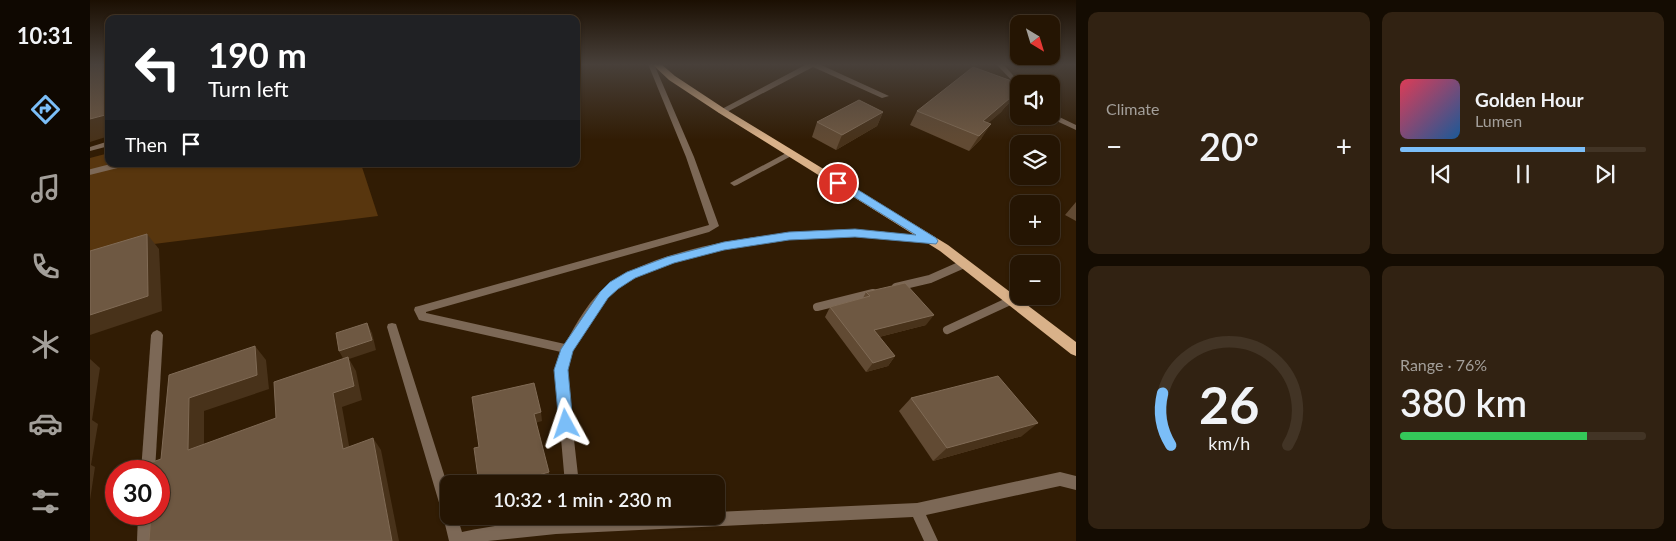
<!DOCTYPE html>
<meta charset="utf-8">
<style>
:root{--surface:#251503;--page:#312212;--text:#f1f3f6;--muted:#a39f9a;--line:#423425;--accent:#7bbef8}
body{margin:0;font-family:Lato,sans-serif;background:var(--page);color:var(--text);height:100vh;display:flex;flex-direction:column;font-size:19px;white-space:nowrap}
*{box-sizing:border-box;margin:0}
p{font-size:16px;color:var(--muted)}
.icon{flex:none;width:28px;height:28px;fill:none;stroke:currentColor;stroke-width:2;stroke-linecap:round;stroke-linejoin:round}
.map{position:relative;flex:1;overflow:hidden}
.drawer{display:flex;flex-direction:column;gap:12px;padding:12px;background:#140c02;width:600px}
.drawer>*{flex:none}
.guide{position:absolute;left:15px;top:15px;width:475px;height:152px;border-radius:10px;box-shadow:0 1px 4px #0004,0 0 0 1px var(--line);background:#202124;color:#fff;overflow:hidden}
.needle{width:32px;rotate:142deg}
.buttons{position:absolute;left:920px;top:15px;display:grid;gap:10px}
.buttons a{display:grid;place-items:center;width:50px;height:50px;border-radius:10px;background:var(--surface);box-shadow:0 1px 4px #0004,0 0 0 1px var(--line);font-size:25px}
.speed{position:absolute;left:15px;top:460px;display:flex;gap:10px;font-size:25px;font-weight:700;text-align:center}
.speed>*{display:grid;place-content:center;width:65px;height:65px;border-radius:50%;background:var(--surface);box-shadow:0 1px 4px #0004,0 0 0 1px var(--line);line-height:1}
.speed .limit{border:8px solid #d22;background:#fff;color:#111}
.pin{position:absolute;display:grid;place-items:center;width:42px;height:42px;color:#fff;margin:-21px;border:2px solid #fff;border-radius:50%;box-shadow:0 1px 5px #0007}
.me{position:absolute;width:55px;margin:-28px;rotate:355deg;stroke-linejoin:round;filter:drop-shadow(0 0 4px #0008)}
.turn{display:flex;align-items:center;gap:18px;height:105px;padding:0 20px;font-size:22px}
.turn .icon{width:65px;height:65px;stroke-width:2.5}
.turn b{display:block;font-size:35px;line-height:42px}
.then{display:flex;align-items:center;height:48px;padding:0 20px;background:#0003;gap:10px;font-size:19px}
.big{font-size:38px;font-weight:600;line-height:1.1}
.drawer .widget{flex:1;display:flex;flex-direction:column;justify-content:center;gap:8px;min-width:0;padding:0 18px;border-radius:10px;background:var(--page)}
.drawer .dial{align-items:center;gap:0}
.dial svg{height:130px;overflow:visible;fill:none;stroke:var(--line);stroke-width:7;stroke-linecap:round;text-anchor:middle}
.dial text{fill:var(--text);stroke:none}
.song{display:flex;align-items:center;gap:15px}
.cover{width:60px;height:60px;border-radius:8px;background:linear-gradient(135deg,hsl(350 70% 55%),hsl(210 70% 35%))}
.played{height:5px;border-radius:2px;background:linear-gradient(90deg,var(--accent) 75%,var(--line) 75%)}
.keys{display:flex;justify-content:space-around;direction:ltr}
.heat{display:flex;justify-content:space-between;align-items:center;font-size:28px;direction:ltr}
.charge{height:8px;border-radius:4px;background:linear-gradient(90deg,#34c759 76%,var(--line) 0)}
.drawer .tiles{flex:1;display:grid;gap:12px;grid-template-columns:repeat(2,1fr)}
.trip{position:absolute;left:350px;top:475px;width:285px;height:50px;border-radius:10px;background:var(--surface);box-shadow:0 1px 4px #0004,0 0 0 1px var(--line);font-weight:600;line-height:50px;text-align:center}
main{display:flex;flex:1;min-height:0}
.tab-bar{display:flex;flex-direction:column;width:90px;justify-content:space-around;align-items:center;background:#0f0801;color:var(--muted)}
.tab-bar .icon{width:35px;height:35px}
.tab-bar .selected{color:var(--accent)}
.tab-bar b{font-size:22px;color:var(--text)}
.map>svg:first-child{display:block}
</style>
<main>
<nav class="tab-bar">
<b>10:31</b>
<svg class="icon selected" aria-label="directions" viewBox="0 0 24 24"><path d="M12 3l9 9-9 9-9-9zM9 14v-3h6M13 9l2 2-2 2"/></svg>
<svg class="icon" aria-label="music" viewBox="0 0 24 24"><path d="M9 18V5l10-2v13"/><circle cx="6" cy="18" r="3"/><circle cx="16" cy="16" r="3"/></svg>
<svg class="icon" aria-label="phone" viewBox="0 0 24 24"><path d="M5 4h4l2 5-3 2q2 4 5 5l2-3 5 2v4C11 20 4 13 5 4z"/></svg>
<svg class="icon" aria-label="climate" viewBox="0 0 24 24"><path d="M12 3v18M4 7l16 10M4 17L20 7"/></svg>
<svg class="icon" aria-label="car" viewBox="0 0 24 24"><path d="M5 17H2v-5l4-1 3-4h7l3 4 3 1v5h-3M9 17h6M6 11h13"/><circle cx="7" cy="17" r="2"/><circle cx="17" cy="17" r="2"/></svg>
<svg class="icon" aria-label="filters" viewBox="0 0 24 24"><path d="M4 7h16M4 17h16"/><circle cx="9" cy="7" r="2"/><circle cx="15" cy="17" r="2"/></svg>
</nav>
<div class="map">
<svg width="986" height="541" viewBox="0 0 986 541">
<rect width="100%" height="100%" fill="#311c04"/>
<path fill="#58360e" d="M 19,153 L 19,164 L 271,164 L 288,216 L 0,252 L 0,158 Z"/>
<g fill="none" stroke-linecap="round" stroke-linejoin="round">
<path stroke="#7c6856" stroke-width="5.5" d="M 0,172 L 32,164"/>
<g stroke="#7c6856" stroke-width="8">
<path d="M 806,287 L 840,279 L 874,264"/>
<path d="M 727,307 L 783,293"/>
<path d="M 857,330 L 922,300"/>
</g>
<g fill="#7c6856" fill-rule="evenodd">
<path d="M 558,64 L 564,64 L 604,157 L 629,226 L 619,232 L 336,312 L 336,313 L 475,344 C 487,322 500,298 520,283 C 577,243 703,228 771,230 C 795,231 819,235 843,238 L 848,241 L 843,244 C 819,241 795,237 771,236 C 703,234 586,248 529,288 C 514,298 504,314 495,329 C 488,341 478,356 477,370 C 476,381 479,394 480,404 C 483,431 486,457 489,484 L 475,484 L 465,370 L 471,352 L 333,321 L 329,320 L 324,310 L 325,307 L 329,306 L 619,225 L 596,157 Z"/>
<path d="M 717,64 L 729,64 L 799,96 L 792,98 L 723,67 L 635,113 L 629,113 L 628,111 Z"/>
<path d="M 906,64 L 913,64 L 931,84 L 929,84 L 929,88 Z"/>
<path d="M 961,113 L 986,125 L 986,130 L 958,117 L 961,116 Z"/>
<path d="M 698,152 L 704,152 L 705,154 L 647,185 L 644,186 L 640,183 Z"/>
<path d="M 302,323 L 306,324 L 307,327 L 359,490 L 359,516 L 367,516 L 372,532 C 455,514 542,516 626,516 L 626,512 L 827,503 L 970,472 L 986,476 L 986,490 L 970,486 L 836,515 L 848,541 L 834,541 L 823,517 L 466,534 L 398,541 L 359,541 L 353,516 L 297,327 L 298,324 Z"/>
<path d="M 67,330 L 71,332 L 73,335 L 65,471 L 51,471 L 61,335 L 63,332 Z"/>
<path d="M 48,514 L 62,514 L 61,541 L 47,541 Z"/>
</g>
<path fill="#7c6856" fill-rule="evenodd" d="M 16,142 L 19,142 L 19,146 L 0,151 L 0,147 Z"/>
<path fill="#d9b189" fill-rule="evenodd" d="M 562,64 L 571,64 L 585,76 L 635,109 L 858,245 L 986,342 L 986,356 L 981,354 L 850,251 L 629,113 L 579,80 Z"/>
</g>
<g fill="#614a33">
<path d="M 924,99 L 915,107 L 911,112 L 898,123 L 891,139 L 879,151 L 820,125 L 827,111 Z"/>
<path d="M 793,112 L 787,126 L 746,150 L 722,137 L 727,122 Z"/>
<path d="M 986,202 L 986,221 L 975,215 Z"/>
<path d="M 776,292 L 836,325 L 789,337 L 805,356 L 798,366 L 776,372 L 735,317 L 740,307 L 773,298 Z"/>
<path d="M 821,398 L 932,436 L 843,461 L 809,411 Z"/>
</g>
<g fill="#48321a">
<path d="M 929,88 L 929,91 L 924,99 L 915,107 L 911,112 L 885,135 L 893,121 Z"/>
<path d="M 793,112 L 787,126 L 746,150 L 752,135 Z"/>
<path d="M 19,114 L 19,136 L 0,142 L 0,119 Z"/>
<path d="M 901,124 L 891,139 L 879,151 L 889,136 Z"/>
<path d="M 57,234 L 69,249 L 72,311 L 0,335 L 0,315 Z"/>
<path d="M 844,315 L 836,325 L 777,340 L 784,330 Z"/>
<path d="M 277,323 L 282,333 L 286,350 L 259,359 L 266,371 L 272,400 L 252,407 L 262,462 L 253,449 L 243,393 L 254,360 L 249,351 Z"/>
<path d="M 165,346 L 176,360 L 179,389 L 114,411 L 114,462 L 98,450 L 99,398 Z"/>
<path d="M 805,356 L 798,366 L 776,372 L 783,363 Z"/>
<path d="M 0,359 L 10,368 L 2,420 L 8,424 L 1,465 L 5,467 L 0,500 Z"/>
<path d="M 451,412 L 452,421 L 445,423 L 444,414 Z"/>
<path d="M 948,423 L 932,436 L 843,461 L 857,448 Z"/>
<path d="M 283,438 L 291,450 L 309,541 L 302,541 Z"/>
<path d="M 459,472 L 460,479 L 446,484 L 418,484 Z"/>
</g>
<g fill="#6e5842" stroke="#806b56">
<path d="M 0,64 L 19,64 L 19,114 L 0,119 Z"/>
<path d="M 883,67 L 930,84 L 929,84 L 929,88 L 919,97 L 920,98 L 893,121 L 901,124 L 889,136 L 827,111 Z"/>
<path d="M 769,100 L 793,112 L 752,135 L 727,122 Z"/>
<path d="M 57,234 L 58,296 L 0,315 L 0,251 Z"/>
<path d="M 815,283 L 844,315 L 784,330 L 805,356 L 783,363 L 740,307 L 780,296 L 776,292 Z"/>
<path d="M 277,323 L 282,340 L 249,351 L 246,333 Z"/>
<path d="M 165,346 L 167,375 L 99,398 L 98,450 L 186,418 L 184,382 L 258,357 L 264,386 L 243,393 L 253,449 L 283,438 L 302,541 L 59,541 L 61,514 L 69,514 L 69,471 L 59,471 L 60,463 L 71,459 L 79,375 Z"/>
<path d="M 908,376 L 948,423 L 857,448 L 821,398 Z"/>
<path d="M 444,383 L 451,412 L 444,414 L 459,472 L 418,484 L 389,484 L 384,448 L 389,447 L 382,397 Z"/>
</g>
<linearGradient id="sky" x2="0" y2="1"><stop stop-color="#1b0f02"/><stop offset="0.46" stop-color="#48403a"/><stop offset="1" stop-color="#48403a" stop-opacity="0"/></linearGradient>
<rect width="986" height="140" fill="url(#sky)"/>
<path fill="#7bbef8" stroke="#507ca1" d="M 745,180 L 752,180 L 846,238 L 848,241 L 846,244 L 765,237 L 699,240 L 634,250 L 584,263 L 545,278 L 528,289 L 518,298 L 483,351 L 478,370 L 483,424 L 481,429 L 476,431 L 471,429 L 469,424 L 464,370 L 471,349 L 510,292 L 520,282 L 537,272 L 577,257 L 634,242 L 699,232 L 765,229 L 826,235 L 745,185 Z"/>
</svg>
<div class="buttons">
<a><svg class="needle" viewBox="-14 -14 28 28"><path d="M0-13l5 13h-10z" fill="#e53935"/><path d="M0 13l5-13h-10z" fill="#a39f9a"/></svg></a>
<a><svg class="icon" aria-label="sound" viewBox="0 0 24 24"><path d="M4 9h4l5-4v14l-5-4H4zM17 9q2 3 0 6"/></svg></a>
<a><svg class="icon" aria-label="layers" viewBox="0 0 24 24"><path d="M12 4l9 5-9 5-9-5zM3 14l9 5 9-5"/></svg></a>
<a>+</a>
<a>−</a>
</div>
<div class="speed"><div class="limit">30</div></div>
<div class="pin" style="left:748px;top:183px;background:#d93025"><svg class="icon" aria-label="arrive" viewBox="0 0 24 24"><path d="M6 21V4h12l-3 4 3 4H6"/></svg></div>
<svg class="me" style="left:476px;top:424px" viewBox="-20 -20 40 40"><path d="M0-17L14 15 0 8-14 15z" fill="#7bbef8" stroke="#fff" stroke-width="4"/></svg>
<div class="trip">10:32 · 1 min · 230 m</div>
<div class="guide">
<div class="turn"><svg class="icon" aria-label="left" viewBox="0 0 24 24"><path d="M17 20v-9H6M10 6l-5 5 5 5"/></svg><div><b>190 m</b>Turn left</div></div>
<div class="then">Then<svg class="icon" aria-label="arrive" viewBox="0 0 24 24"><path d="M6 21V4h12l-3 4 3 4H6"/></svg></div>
</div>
</div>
<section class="drawer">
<div class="tiles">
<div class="widget"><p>Climate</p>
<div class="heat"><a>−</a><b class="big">20°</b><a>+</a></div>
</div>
<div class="widget">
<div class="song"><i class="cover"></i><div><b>Golden Hour</b><p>Lumen</p></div></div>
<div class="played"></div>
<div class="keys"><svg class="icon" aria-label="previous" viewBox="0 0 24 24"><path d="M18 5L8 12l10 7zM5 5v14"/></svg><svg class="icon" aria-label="pause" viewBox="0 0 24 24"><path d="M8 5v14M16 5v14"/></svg><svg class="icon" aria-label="next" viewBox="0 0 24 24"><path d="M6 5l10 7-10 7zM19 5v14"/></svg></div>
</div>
<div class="widget dial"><svg viewBox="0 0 100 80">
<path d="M14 69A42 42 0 1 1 86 69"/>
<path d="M14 69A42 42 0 0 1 9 37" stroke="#7bbef8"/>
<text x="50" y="56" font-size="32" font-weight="700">26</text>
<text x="50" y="72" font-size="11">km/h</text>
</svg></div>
<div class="widget"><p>Range · 76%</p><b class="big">380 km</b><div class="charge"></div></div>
</div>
</section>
</main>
